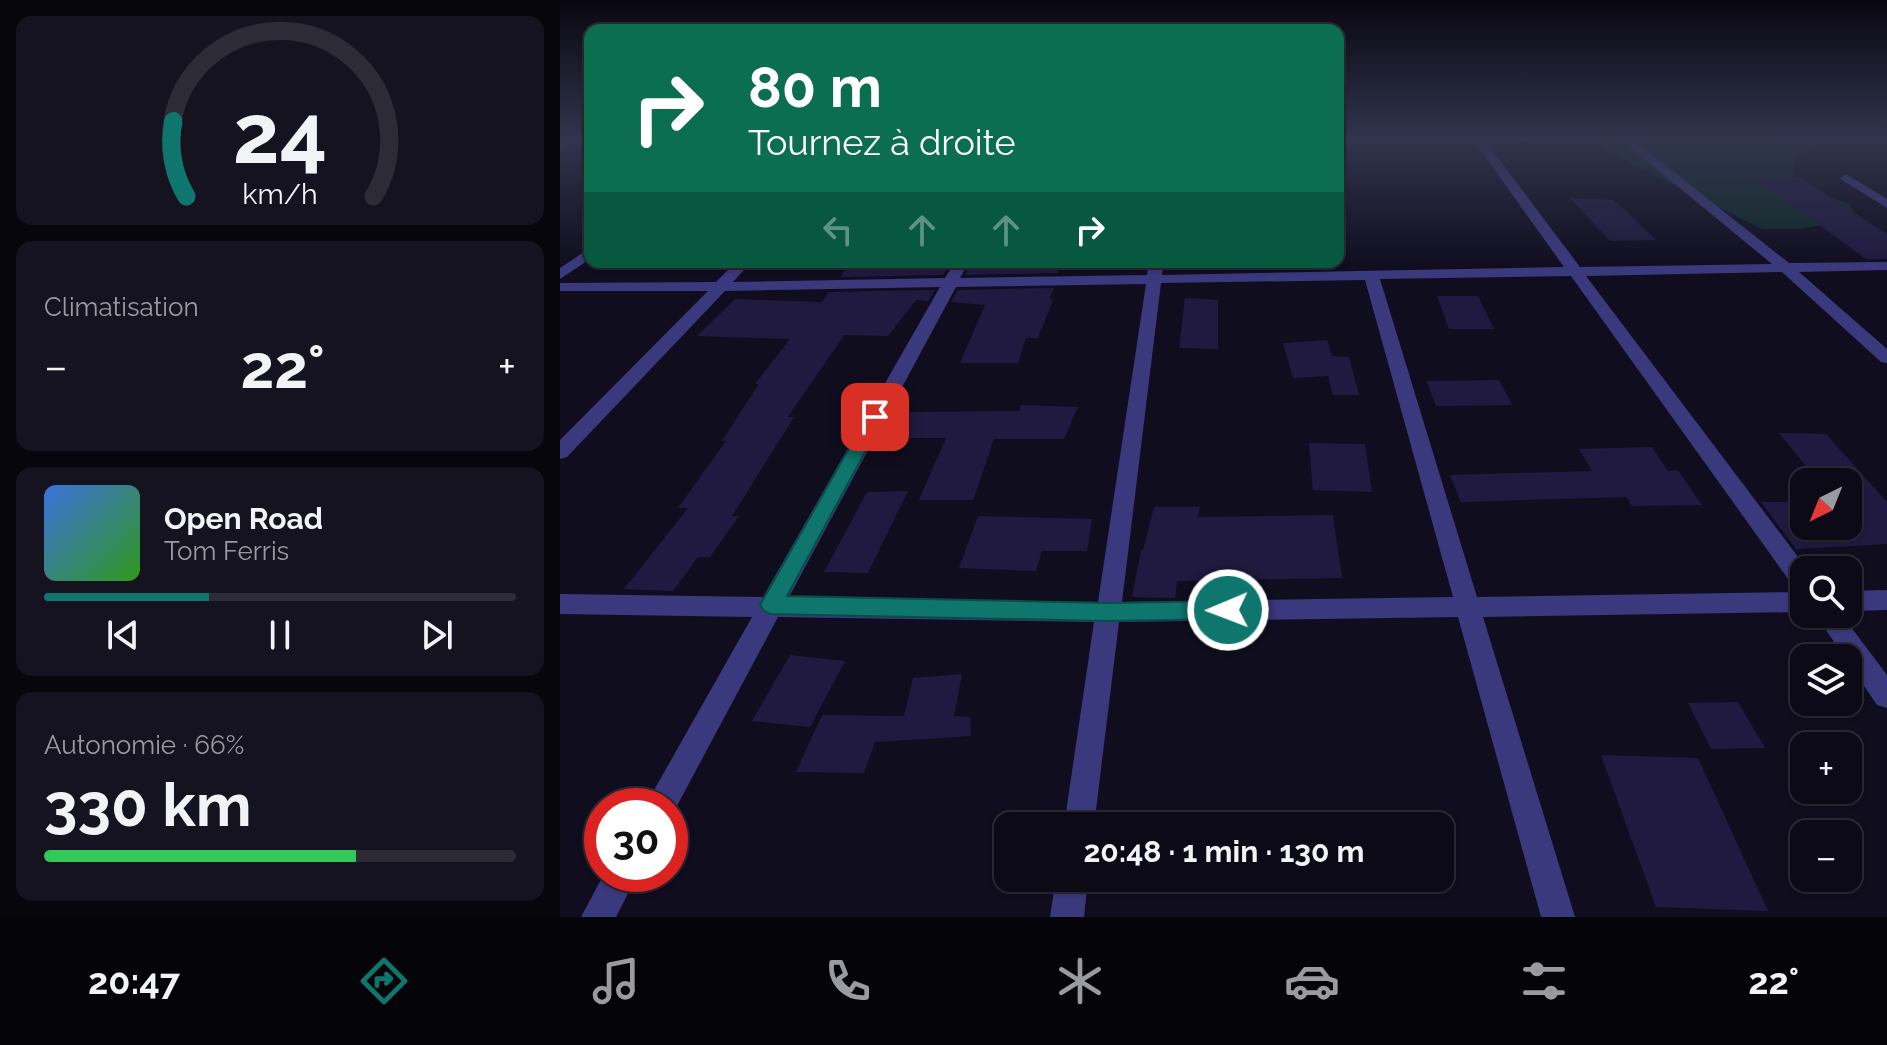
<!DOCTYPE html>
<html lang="fr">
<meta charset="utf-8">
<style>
:root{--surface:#0c0a17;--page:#151320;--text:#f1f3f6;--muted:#9a9aa1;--line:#2c2b36;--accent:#0f766e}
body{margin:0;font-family:Raleway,sans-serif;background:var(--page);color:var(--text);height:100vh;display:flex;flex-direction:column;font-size:30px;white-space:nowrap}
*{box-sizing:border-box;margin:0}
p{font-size:26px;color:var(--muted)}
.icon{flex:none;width:44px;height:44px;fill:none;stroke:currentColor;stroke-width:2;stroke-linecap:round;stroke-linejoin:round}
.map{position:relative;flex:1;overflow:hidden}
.panel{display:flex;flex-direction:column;gap:16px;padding:16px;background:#07060d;width:560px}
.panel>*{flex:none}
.guide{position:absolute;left:24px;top:24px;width:760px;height:244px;border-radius:16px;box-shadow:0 2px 6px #0004,0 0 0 2px var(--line);background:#0b6e4f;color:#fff;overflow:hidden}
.needle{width:52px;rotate:223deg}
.fabs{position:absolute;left:1230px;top:468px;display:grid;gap:16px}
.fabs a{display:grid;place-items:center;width:72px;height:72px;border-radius:16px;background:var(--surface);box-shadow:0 2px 6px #0004,0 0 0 2px var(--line);font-size:40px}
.speed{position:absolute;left:24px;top:788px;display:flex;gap:16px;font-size:40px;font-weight:700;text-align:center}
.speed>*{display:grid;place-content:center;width:104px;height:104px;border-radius:50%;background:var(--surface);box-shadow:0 2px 6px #0004,0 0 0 2px var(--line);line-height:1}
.speed .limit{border:12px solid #d22;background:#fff;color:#111}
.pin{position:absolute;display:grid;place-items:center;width:68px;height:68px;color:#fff;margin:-34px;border-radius:16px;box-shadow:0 4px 12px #0006}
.me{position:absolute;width:88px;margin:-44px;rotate:269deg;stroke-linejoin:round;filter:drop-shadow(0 0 6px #0008)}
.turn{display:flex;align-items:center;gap:28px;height:168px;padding:0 32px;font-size:36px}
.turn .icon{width:104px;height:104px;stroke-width:2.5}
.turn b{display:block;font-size:56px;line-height:68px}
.lanes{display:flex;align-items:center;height:76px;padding:0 32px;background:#0003;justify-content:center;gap:40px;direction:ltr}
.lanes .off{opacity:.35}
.big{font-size:60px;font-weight:700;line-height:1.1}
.panel .tile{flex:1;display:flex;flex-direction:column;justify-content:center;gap:12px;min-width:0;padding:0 28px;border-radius:16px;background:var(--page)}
.panel .dial{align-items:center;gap:0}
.dial svg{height:208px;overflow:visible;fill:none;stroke:var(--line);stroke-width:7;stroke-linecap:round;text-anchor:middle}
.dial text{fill:var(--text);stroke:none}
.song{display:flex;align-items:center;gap:24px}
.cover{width:96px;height:96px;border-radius:12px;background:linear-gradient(135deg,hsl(220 70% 55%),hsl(110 70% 35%))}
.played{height:8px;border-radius:4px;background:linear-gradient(90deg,var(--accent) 35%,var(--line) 35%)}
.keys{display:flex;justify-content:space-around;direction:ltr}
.heat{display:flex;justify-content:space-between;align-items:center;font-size:44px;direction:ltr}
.charge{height:12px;border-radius:6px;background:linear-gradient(90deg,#34c759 66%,var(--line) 0)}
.trip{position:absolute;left:434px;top:812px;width:460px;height:80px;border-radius:16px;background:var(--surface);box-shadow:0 2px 6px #0004,0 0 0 2px var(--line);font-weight:700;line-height:80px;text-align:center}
.tabs{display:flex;height:128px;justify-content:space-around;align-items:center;background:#050409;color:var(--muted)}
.tabs .icon{width:56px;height:56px}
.tabs .on{color:var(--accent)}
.tabs b{font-size:36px;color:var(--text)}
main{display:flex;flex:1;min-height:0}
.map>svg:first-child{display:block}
</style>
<main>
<section class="panel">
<div class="tile dial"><svg viewBox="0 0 100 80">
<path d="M14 69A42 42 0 1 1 86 69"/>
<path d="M14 69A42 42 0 0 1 9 40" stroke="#0f766e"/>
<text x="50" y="56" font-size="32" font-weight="700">24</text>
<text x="50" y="72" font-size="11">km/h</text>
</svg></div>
<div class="tile"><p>Climatisation</p>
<div class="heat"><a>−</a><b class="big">22°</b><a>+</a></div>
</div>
<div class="tile">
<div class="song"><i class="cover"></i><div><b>Open Road</b><p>Tom Ferris</p></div></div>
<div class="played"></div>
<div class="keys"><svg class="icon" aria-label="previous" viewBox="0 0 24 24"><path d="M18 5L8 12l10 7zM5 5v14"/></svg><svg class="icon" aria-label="pause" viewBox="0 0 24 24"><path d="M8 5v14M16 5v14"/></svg><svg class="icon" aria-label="next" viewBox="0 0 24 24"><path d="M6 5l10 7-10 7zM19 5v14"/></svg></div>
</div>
<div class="tile"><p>Autonomie · 66%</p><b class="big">330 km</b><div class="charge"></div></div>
</section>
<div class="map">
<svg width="1327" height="917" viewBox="0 0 1327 917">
<rect width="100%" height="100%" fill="#100d1f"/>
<path fill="#102928" d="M 1041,138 L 1289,138 L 1237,156 L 1232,178 L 1252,192 L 1290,204 L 1297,218 L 1240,229 L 1202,229 L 1038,147 Z"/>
<g fill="#211a40">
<path d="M 1195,178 L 1241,178 L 1327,234 L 1327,259 L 1306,259 Z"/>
<path d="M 1010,198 L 1054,200 L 1096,240 L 1050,241 Z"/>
<path d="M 291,262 L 391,262 L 383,275 L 280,277 Z"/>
<path d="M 412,262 L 502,262 L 498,273 L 405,275 Z"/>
<path d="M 494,288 L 490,299 L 493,300 L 478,338 L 466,338 L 458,363 L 400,363 L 425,305 L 391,302 L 398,290 Z"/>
<path d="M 375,290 L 368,301 L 356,300 L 328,336 L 284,335 L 228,417 L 234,417 L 172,516 L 179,516 L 150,557 L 138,557 L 113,591 L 64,589 L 128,508 L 118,508 L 166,441 L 162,441 L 199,384 L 195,384 L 230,339 L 137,336 L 175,299 L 262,302 L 269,292 Z"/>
<path d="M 877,296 L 918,296 L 934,329 L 889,329 Z"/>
<path d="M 625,298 L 658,300 L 658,349 L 619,348 Z"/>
<path d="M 767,340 L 772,356 L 789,357 L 799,395 L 773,395 L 768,376 L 733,378 L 723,343 Z"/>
<path d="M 939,380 L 952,405 L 876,406 L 867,381 Z"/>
<path d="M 461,405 L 518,407 L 504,439 L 434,439 L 413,500 L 359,500 L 386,438 L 333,438 L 346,412 L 460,411 Z"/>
<path d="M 1219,433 L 1266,434 L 1327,502 L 1327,544 L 1236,549 L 1201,502 L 1244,502 L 1244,526 L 1288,526 L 1288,482 L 1259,482 Z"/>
<path d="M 749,443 L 805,444 L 812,492 L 753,490 Z"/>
<path d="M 1092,447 L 1108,471 L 1118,470 L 1142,505 L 1072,506 L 1066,497 L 901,502 L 890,475 L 1032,471 L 1019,449 Z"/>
<path d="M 348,491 L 308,573 L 264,572 L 307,492 Z"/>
<path d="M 594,507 L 640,507 L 638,517 L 773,515 L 782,578 L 617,581 L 615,598 L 572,597 L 581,550 L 583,550 Z"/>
<path d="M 418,516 L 532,519 L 527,551 L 482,551 L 476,571 L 399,568 Z"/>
<path d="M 230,655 L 285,661 L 250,727 L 192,721 Z"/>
<path d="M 402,674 L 394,716 L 410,717 L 411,736 L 315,742 L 304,773 L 236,772 L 262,715 L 344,716 L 353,678 Z"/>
<path d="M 1178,702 L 1205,748 L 1151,749 L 1128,703 Z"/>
<path d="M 1041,755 L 1138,758 L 1208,911 L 1096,907 Z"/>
</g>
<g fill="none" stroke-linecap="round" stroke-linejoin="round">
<g fill="#3b397d" fill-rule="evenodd">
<path d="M 9,138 L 22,138 L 0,151 L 0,143 Z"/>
<path d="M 912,138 L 923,138 L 1020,267 L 1212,264 L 1059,138 L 1071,138 L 1229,263 L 1327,262 L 1327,270 L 1239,272 L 1327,349 L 1327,363 L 1321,362 L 1222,272 L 1026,276 L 1248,570 L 1244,570 L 1244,612 L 923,617 L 1015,917 L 981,917 L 898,617 L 559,622 L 534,826 L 504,826 L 534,622 L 218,617 L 111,817 L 110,806 L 85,806 L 192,617 L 0,614 L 0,594 L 203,597 L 380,287 L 165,291 L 7,457 L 0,459 L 0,440 L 148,291 L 0,291 L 0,283 L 156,282 L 176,262 L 191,262 L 173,282 L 385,278 L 395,262 L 409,262 L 400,278 L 587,275 L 589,262 L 603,262 L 602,275 L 1004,267 ZM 1011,276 L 1236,590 L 1242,592 L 917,597 L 820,279 ZM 805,280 L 893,597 L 562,602 L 601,283 ZM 586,284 L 538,602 L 229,597 L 396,287 Z"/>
<path d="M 1286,174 L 1327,199 L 1327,208 L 1282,180 L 1280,178 Z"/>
<path d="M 30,248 L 30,259 L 0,279 L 0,268 Z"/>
<path d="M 1327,590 L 1327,610 L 1288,611 L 1288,591 Z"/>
<path d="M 1255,614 L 1281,614 L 1327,675 L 1327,708 L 1317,705 Z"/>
<path d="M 44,874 L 78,874 L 56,917 L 21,917 Z"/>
<path d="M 496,878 L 528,878 L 524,917 L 490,917 Z"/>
</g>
</g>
<linearGradient id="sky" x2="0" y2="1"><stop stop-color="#090711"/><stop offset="0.52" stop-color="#31354d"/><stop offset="1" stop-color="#31354d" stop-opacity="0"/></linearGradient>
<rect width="1327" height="267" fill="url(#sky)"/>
<path fill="#0f766e" stroke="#0a4d48" stroke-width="2" d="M 315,411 L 324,417 L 227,596 L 548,603 L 668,601 L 676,604 L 679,610 L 676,617 L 668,619 L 548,621 L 211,614 L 204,611 L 200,605 L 204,598 L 307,417 Z"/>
</svg>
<div class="fabs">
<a><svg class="needle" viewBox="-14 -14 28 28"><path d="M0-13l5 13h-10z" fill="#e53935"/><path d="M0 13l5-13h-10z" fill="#9a9aa1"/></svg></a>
<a><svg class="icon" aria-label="search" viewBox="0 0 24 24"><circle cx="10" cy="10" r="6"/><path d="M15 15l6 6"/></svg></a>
<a><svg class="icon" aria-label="layers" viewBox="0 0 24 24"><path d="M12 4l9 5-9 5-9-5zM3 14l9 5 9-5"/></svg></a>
<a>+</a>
<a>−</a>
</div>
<div class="speed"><div class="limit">30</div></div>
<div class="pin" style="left:315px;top:417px;background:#d93025"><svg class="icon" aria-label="arrive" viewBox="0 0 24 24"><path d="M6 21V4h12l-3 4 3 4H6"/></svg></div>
<svg class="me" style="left:668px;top:610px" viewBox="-20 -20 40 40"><circle r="17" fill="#0f766e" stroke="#fff" stroke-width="3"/><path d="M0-11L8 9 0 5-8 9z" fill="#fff"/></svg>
<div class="trip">20:48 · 1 min · 130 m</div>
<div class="guide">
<div class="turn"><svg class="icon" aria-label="right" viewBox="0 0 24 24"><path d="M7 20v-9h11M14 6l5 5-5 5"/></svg><div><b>80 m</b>Tournez à droite</div></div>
<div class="lanes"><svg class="icon off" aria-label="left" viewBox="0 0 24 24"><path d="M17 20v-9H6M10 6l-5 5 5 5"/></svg><svg class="icon off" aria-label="ahead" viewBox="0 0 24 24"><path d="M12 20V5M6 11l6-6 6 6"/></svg><svg class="icon off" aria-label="ahead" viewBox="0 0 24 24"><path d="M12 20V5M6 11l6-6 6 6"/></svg><svg class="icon" aria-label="right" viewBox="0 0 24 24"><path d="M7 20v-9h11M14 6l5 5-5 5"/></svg></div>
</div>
</div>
</main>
<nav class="tabs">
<b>20:47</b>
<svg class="icon on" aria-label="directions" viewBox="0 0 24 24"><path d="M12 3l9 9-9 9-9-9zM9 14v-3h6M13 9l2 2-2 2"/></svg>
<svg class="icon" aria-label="music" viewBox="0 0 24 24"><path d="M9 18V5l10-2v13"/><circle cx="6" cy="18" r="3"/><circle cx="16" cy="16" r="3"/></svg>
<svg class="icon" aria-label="phone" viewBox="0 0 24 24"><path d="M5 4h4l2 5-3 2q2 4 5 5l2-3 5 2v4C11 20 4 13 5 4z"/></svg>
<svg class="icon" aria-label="climate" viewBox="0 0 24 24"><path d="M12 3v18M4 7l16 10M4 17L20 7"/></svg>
<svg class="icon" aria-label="car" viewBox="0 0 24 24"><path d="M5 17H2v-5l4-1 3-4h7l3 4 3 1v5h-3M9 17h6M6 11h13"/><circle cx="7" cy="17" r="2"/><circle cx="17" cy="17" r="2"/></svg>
<svg class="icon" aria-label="filters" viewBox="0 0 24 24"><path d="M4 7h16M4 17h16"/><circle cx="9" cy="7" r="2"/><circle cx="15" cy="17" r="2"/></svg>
<b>22°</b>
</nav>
